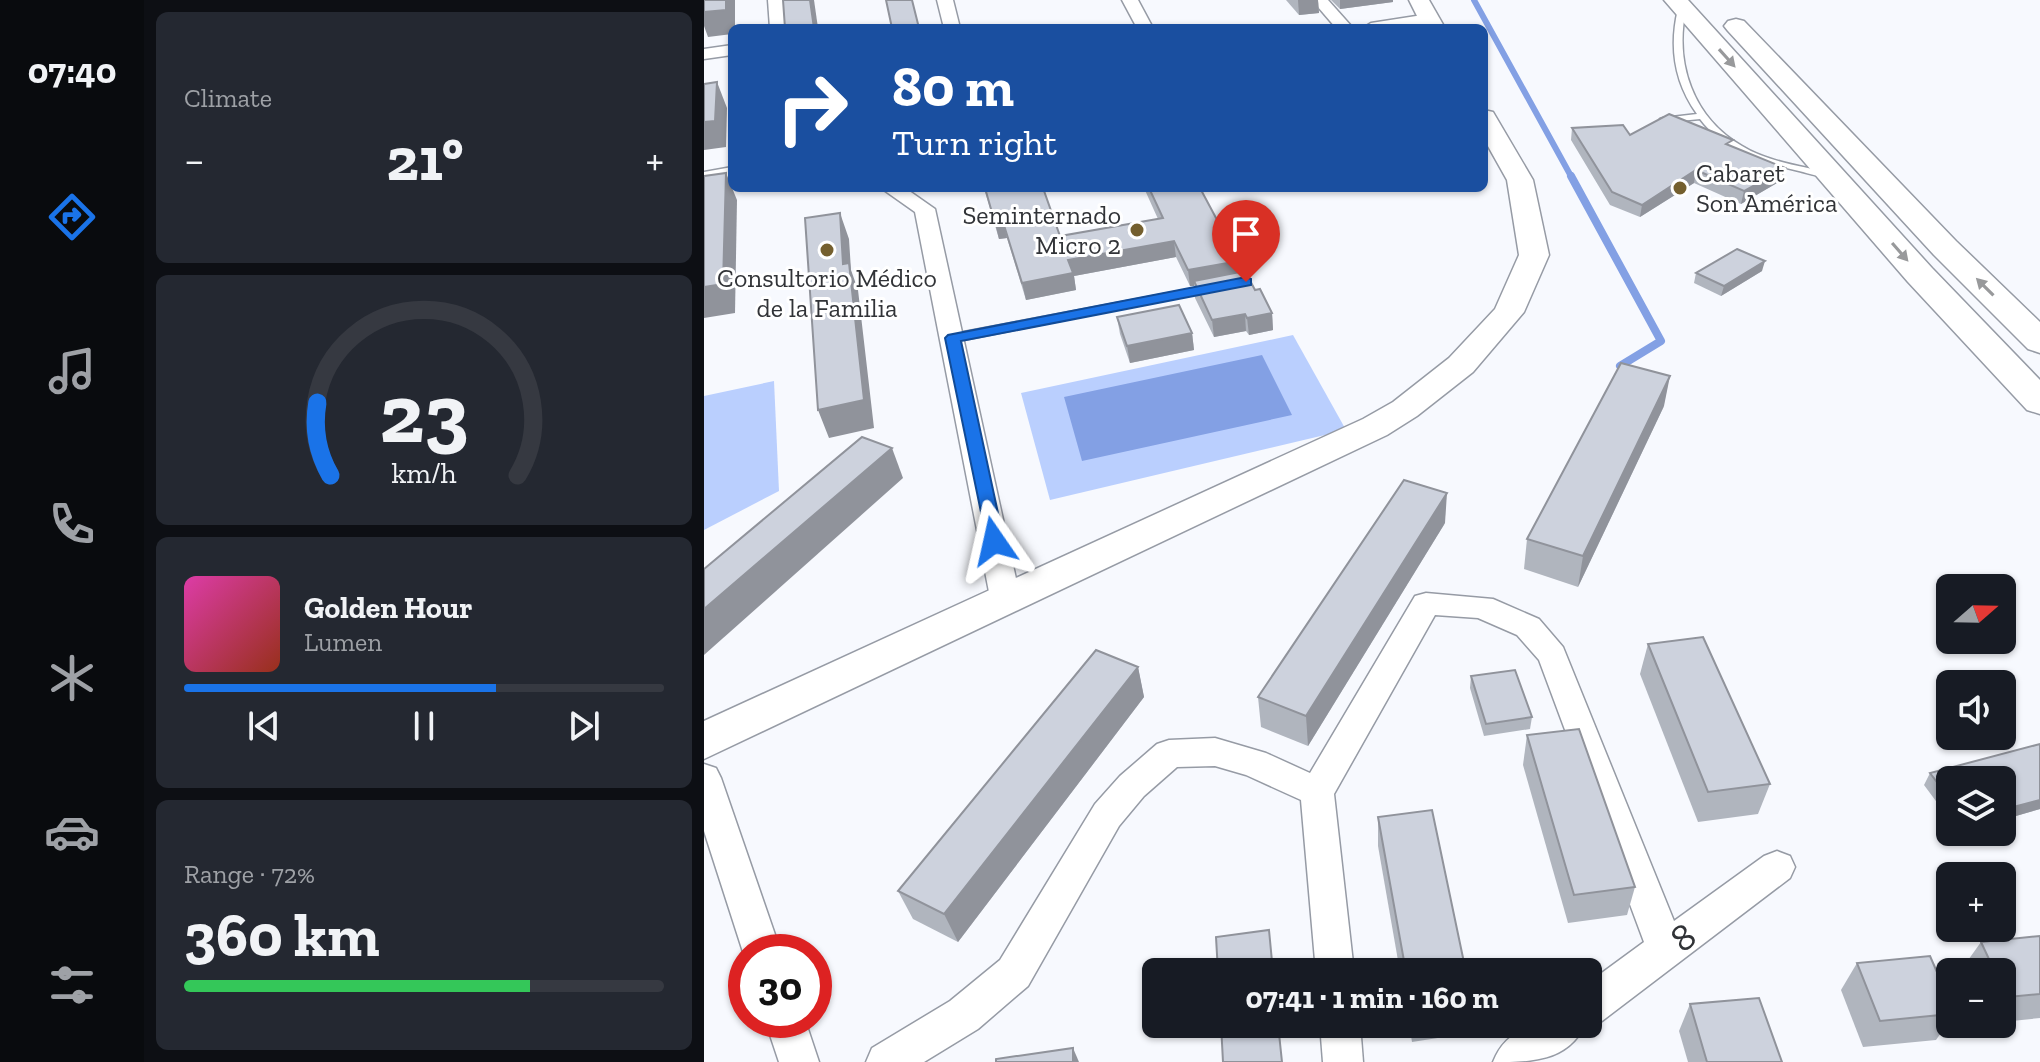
<!DOCTYPE html>
<meta charset="utf-8">
<style>
:root{--surface:#171b24;--page:#242831;--text:#f1f3f6;--muted:#9ea1a6;--line:#363941;--accent:#1a73e8}
body{margin:0;font-family:"Zilla Slab",serif;background:var(--page);color:var(--text);height:100vh;display:flex;flex-direction:column;font-size:30px;white-space:nowrap}
*{box-sizing:border-box;margin:0}
p{font-size:26px;color:var(--muted)}
.icon{flex:none;width:44px;height:44px;fill:none;stroke:currentColor;stroke-width:2;stroke-linecap:round;stroke-linejoin:round}
.map{position:relative;flex:1;overflow:hidden}
.details{display:flex;flex-direction:column;gap:12px;padding:12px;background:#0d0f14;width:560px}
.details>*{flex:none}
.hud{position:absolute;left:24px;top:24px;width:760px;height:168px;border-radius:12px;box-shadow:0 2px 6px #0004;background:#1a4fa0;color:#fff;overflow:hidden}
.needle{width:52px;rotate:70deg}
.controls{position:absolute;left:1232px;top:574px;display:grid;gap:16px}
.controls a{display:grid;place-items:center;width:80px;height:80px;border-radius:12px;background:var(--surface);box-shadow:0 2px 6px #0004;font-size:40px}
.speed{position:absolute;left:24px;top:934px;display:flex;gap:16px;font-size:40px;font-weight:700;text-align:center}
.speed>*{display:grid;place-content:center;width:104px;height:104px;border-radius:50%;background:var(--surface);box-shadow:0 2px 6px #0004;line-height:1}
.speed .limit{border:12px solid #d22;background:#fff;color:#111}
.pin{position:absolute;display:grid;place-items:center;width:68px;height:68px;color:#fff;margin:-82px -34px;border-radius:50% 50% 50% 0;rotate:-45deg;box-shadow:0 0 8px #0007}
.pin .icon{rotate:45deg}
.me{position:absolute;width:88px;margin:-44px;rotate:349deg;stroke-linejoin:round;filter:drop-shadow(0 0 6px #0008)}
.turn{display:flex;align-items:center;gap:28px;height:168px;padding:0 32px;font-size:36px}
.turn .icon{width:104px;height:104px;stroke-width:2.5}
.turn b{display:block;font-size:56px;line-height:68px}
.big{font-size:60px;font-weight:800;line-height:1.1}
.details .card{flex:1;display:flex;flex-direction:column;justify-content:center;gap:12px;min-width:0;padding:0 28px;border-radius:12px;background:var(--page)}
.details .dial{align-items:center;gap:0}
.dial svg{height:208px;overflow:visible;fill:none;stroke:var(--line);stroke-width:7;stroke-linecap:round;text-anchor:middle}
.dial text{fill:var(--text);stroke:none}
.song{display:flex;align-items:center;gap:24px}
.cover{width:96px;height:96px;border-radius:12px;background:linear-gradient(135deg,hsl(320 70% 55%),hsl(10 70% 35%))}
.played{height:8px;border-radius:4px;background:linear-gradient(90deg,var(--accent) 65%,var(--line) 65%)}
.keys{display:flex;justify-content:space-around;direction:ltr}
.heat{display:flex;justify-content:space-between;align-items:center;font-size:44px;direction:ltr}
.charge{height:12px;border-radius:6px;background:linear-gradient(90deg,#34c759 72%,var(--line) 0)}
.trip{position:absolute;left:438px;top:958px;width:460px;height:80px;border-radius:12px;background:var(--surface);box-shadow:0 2px 6px #0004;font-weight:800;line-height:80px;text-align:center}
main{display:flex;flex:1;min-height:0}
.menu{display:flex;flex-direction:column;width:144px;justify-content:space-around;align-items:center;background:#090b0e;color:var(--muted)}
.menu .icon{width:56px;height:56px}
.menu .current{color:var(--accent)}
.menu b{font-size:36px;color:var(--text)}
.map>svg:first-child{display:block}
</style>
<main>
<nav class="menu">
<b>07:40</b>
<svg class="icon current" aria-label="directions" viewBox="0 0 24 24"><path d="M12 3l9 9-9 9-9-9zM9 14v-3h6M13 9l2 2-2 2"/></svg>
<svg class="icon" aria-label="music" viewBox="0 0 24 24"><path d="M9 18V5l10-2v13"/><circle cx="6" cy="18" r="3"/><circle cx="16" cy="16" r="3"/></svg>
<svg class="icon" aria-label="phone" viewBox="0 0 24 24"><path d="M5 4h4l2 5-3 2q2 4 5 5l2-3 5 2v4C11 20 4 13 5 4z"/></svg>
<svg class="icon" aria-label="climate" viewBox="0 0 24 24"><path d="M12 3v18M4 7l16 10M4 17L20 7"/></svg>
<svg class="icon" aria-label="car" viewBox="0 0 24 24"><path d="M5 17H2v-5l4-1 3-4h7l3 4 3 1v5h-3M9 17h6M6 11h13"/><circle cx="7" cy="17" r="2"/><circle cx="17" cy="17" r="2"/></svg>
<svg class="icon" aria-label="filters" viewBox="0 0 24 24"><path d="M4 7h16M4 17h16"/><circle cx="9" cy="7" r="2"/><circle cx="15" cy="17" r="2"/></svg>
</nav>
<section class="details">
<div class="card"><p>Climate</p>
<div class="heat"><a>−</a><b class="big">21°</b><a>+</a></div>
</div>
<div class="card dial"><svg viewBox="0 0 100 80">
<path d="M14 69A42 42 0 1 1 86 69"/>
<path d="M14 69A42 42 0 0 1 9 41" stroke="#1a73e8"/>
<text x="50" y="56" font-size="32" font-weight="700">23</text>
<text x="50" y="72" font-size="11">km/h</text>
</svg></div>
<div class="card">
<div class="song"><i class="cover"></i><div><b>Golden Hour</b><p>Lumen</p></div></div>
<div class="played"></div>
<div class="keys"><svg class="icon" aria-label="previous" viewBox="0 0 24 24"><path d="M18 5L8 12l10 7zM5 5v14"/></svg><svg class="icon" aria-label="pause" viewBox="0 0 24 24"><path d="M8 5v14M16 5v14"/></svg><svg class="icon" aria-label="next" viewBox="0 0 24 24"><path d="M6 5l10 7-10 7zM19 5v14"/></svg></div>
</div>
<div class="card"><p>Range · 72%</p><b class="big">360 km</b><div class="charge"></div></div>
</section>
<div class="map">
<svg width="1336" height="1062" viewBox="0 0 1336 1062">
<rect width="100%" height="100%" fill="#f7f9fe"/>
<g fill="#bacffe">
<path d="M 589,335 L 642,430 L 346,500 L 317,393 Z"/>
<path d="M 70,381 L 75,491 L 0,530 L 0,396 Z"/>
</g>
<path fill="#83a0e4" d="M 558,355 L 588,415 L 378,461 L 360,397 Z"/>
<g fill="none" stroke-linecap="round" stroke-linejoin="round">
<path stroke="#83a0e4" stroke-width="6" d="M 770,0 L 868,178"/>
<path stroke="#83a0e4" stroke-width="8" d="M 867,176 L 957,341 L 916,366"/>
<g stroke="#969ba5" stroke-width="3">
<g id="lane">
<path d="M 978,7 L 982,9 C 970,63 989,118 1038,146 C 1064,162 1098,166 1126,173 L 1126,177 C 1116,177 1106,174 1095,171 C 1057,162 1021,152 996,119 L 956,123 L 956,119 L 959,118 L 993,114 C 970,82 965,47 974,9 Z"/>
<path d="M 508,285 L 512,286 L 512,290 L 249,342 L 243,338 L 249,334 Z"/>
</g>
</g>
<g stroke="#969ba5" stroke-width="3">
<g id="street">
<path d="M 64,0 L 80,0 L 82,28 L 66,28 Z"/>
<path d="M 233,0 L 249,0 L 256,28 L 240,28 Z"/>
<path d="M 418,0 L 434,0 L 449,28 L 433,28 Z"/>
<path d="M 608,0 L 624,0 L 649,28 L 632,28 Z"/>
<path d="M 725,14 L 731,16 L 731,22 L 698,28 L 659,28 L 667,23 Z"/>
<path d="M 28,45 L 28,55 L 0,59 L 0,49 Z"/>
<path d="M 28,167 L 28,179 L 0,184 L 0,172 Z"/>
<path d="M 177,188 L 201,188 L 231,209 L 316,597 L 311,605 L 301,608 L 291,605 L 286,597 L 211,212 Z"/>
<path d="M 722,593 L 789,599 L 835,619 L 859,647 L 970,921 L 1060,856 L 1073,851 L 1086,856 L 1091,867 L 1086,878 L 898,1021 L 881,1025 C 863,1062 826,1062 789,1062 C 806,1019 845,1024 884,1024 L 884,983 L 940,942 L 835,660 L 813,635 L 774,618 L 731,615 L 630,794 L 650,972 L 612,972 L 597,800 L 542,775 L 511,766 L 473,767 L 440,796 L 415,826 L 324,986 L 274,1029 L 220,1062 L 162,1062 L 168,1048 L 246,1001 L 296,960 L 391,804 L 416,776 L 453,744 L 465,740 L 511,738 L 562,753 L 606,773 L 711,596 Z"/>
<path d="M 0,764 L 12,768 L 17,778 L 77,952 L 42,952 L 42,959 L 39,952 L 0,831 Z"/>
<path d="M 61,1020 L 101,1020 L 115,1062 L 75,1062 Z"/>
<path d="M 616,1024 L 656,1024 L 659,1062 L 619,1062 Z"/>
</g>
</g>
<g stroke="#969ba5" stroke-width="3">
<g id="secondary">
<path d="M 705,0 L 725,0 L 741,28 L 719,28 Z"/>
<path d="M 780,110 L 789,112 L 829,180 L 845,255 L 820,312 L 769,372 L 713,416 L 683,435 L 0,759 L 0,721 L 659,419 L 689,402 L 745,358 L 791,309 L 815,255 L 803,180 L 780,139 Z"/>
</g>
</g>
<g stroke="#969ba5" stroke-width="3">
<g id="primary">
<path d="M 960,0 L 984,0 L 1228,268 L 1336,380 L 1336,414 L 1323,410 L 1204,282 Z"/>
<path d="M 1032,19 L 1040,21 L 1252,241 L 1336,322 L 1336,353 L 1324,349 L 1230,255 L 1024,31 L 1020,26 L 1024,21 Z"/>
</g>
</g>
<use href="#lane" fill="#fff" fill-rule="evenodd"/>
<use href="#street" fill="#fff" fill-rule="evenodd"/>
<use href="#secondary" fill="#fff" fill-rule="evenodd"/>
<use href="#primary" fill="#fff" fill-rule="evenodd"/>
</g>
<g fill="#b0b5be">
<path d="M 582,0 L 614,0 L 615,13 L 595,15 Z"/>
<path d="M 627,0 L 689,0 L 689,2 L 636,9 Z"/>
<path d="M 868,128 L 1028,146 L 1081,168 L 1078,180 L 1037,204 L 990,183 L 936,217 L 906,205 L 867,140 Z"/>
<path d="M 280,188 L 339,188 L 356,236 L 454,219 L 440,188 L 496,188 L 536,272 L 568,313 L 569,330 L 545,335 L 542,331 L 510,337 L 491,298 L 490,286 L 486,286 L 472,257 L 370,276 L 372,290 L 322,300 L 303,238 L 295,239 Z"/>
<path d="M 1058,271 L 1017,296 L 990,283 L 992,273 Z"/>
<path d="M 413,317 L 488,333 L 490,350 L 426,363 L 416,334 Z"/>
<path d="M 960,406 L 874,587 L 820,569 L 823,539 Z"/>
<path d="M 741,523 L 604,746 L 557,727 L 554,697 Z"/>
<path d="M 944,644 L 1066,784 L 1054,814 L 994,822 L 936,674 Z"/>
<path d="M 434,667 L 440,697 L 254,942 L 209,919 L 194,891 Z"/>
<path d="M 767,676 L 828,717 L 826,729 L 780,736 L 766,688 Z"/>
<path d="M 823,735 L 931,887 L 923,915 L 864,923 L 819,765 Z"/>
<path d="M 1336,744 L 1336,809 L 1298,820 L 1298,780 L 1246,780 L 1246,820 L 1220,785 L 1226,773 Z"/>
<path d="M 674,817 L 762,972 L 696,972 L 674,846 Z"/>
<path d="M 1336,936 L 1336,1018 L 1298,1022 L 1298,972 L 1258,972 L 1257,970 L 1277,942 Z"/>
<path d="M 1153,963 L 1246,1002 L 1246,1020 L 1232,1040 L 1159,1047 L 1137,990 Z"/>
<path d="M 986,1004 L 1078,1062 L 984,1062 L 975,1031 Z"/>
<path d="M 705,1024 L 768,1024 L 766,1033 L 708,1042 Z"/>
</g>
<g fill="#90939b">
<path d="M 22,0 L 31,0 L 31,28 L 28,28 L 28,34 L 4,37 L 0,26 L 0,12 Z"/>
<path d="M 106,0 L 110,0 L 114,28 L 110,28 Z"/>
<path d="M 594,0 L 614,0 L 615,13 L 595,15 Z"/>
<path d="M 636,0 L 689,0 L 689,2 L 636,9 Z"/>
<path d="M 13,82 L 23,108 L 22,147 L 0,150 L 0,122 Z"/>
<path d="M 1081,168 L 1078,180 L 1037,204 L 1040,191 Z"/>
<path d="M 992,170 L 990,183 L 936,217 L 938,205 Z"/>
<path d="M 22,173 L 33,200 L 31,313 L 0,318 L 0,287 Z"/>
<path d="M 136,213 L 145,239 L 147,270 L 154,290 L 170,428 L 125,438 L 114,410 L 139,264 Z"/>
<path d="M 299,222 L 303,238 L 295,239 L 291,223 Z"/>
<path d="M 470,241 L 472,257 L 370,276 L 372,290 L 322,300 L 318,283 L 364,260 Z"/>
<path d="M 535,261 L 536,277 L 490,281 L 490,286 L 486,286 L 484,270 Z"/>
<path d="M 1061,261 L 1058,271 L 1017,296 L 1020,286 Z"/>
<path d="M 568,313 L 569,330 L 545,335 L 543,318 Z"/>
<path d="M 541,314 L 542,331 L 510,337 L 508,320 Z"/>
<path d="M 488,333 L 490,350 L 426,363 L 423,346 Z"/>
<path d="M 966,376 L 960,406 L 874,587 L 879,556 Z"/>
<path d="M 188,448 L 199,478 L 0,655 L 0,609 Z"/>
<path d="M 743,493 L 741,523 L 604,746 L 602,716 Z"/>
<path d="M 434,667 L 440,697 L 254,942 L 240,914 Z"/>
<path d="M 1336,800 L 1336,809 L 1298,820 L 1298,810 Z"/>
<path d="M 369,1048 L 375,1062 L 369,1062 Z"/>
</g>
<g fill="#cdd2dd" stroke="#90939b" stroke-width="2">
<path d="M 0,0 L 22,0 L 22,10 L 0,12 Z"/>
<path d="M 79,0 L 106,0 L 110,28 L 81,28 Z"/>
<path d="M 182,0 L 208,0 L 215,28 L 188,28 Z"/>
<path d="M 13,82 L 11,121 L 0,122 L 0,84 Z"/>
<path d="M 965,114 L 1029,140 L 1022,144 L 1081,168 L 1040,191 L 992,170 L 938,205 L 908,192 L 868,128 L 919,125 L 926,135 Z"/>
<path d="M 22,173 L 19,284 L 0,287 L 0,176 Z"/>
<path d="M 281,188 L 339,188 L 356,236 L 459,218 L 445,188 L 496,188 L 535,261 L 484,270 L 470,241 L 364,260 L 369,273 L 318,283 L 299,222 L 291,223 Z"/>
<path d="M 136,213 L 139,264 L 145,263 L 160,400 L 114,410 L 101,218 Z"/>
<path d="M 1033,249 L 1061,261 L 1020,286 L 992,273 Z"/>
<path d="M 541,271 L 551,290 L 556,289 L 568,313 L 543,318 L 541,314 L 508,320 L 490,281 Z"/>
<path d="M 475,305 L 488,333 L 423,346 L 413,317 Z"/>
<path d="M 917,363 L 966,376 L 879,556 L 823,539 Z"/>
<path d="M 158,437 L 188,448 L 0,609 L 0,569 Z"/>
<path d="M 700,480 L 743,493 L 602,716 L 554,697 Z"/>
<path d="M 999,637 L 1066,784 L 1004,792 L 944,644 Z"/>
<path d="M 392,650 L 434,667 L 240,914 L 194,891 Z"/>
<path d="M 811,670 L 828,717 L 782,724 L 767,676 Z"/>
<path d="M 875,729 L 931,887 L 870,895 L 823,735 Z"/>
<path d="M 1336,744 L 1336,800 L 1298,810 L 1298,780 L 1246,780 L 1246,799 L 1226,773 Z"/>
<path d="M 728,810 L 762,972 L 702,972 L 674,817 Z"/>
<path d="M 565,930 L 569,972 L 514,972 L 512,937 Z"/>
<path d="M 1336,936 L 1336,994 L 1304,997 L 1298,985 L 1298,972 L 1291,972 L 1277,942 Z"/>
<path d="M 1226,956 L 1246,1002 L 1246,1014 L 1176,1021 L 1153,963 Z"/>
<path d="M 1055,998 L 1078,1062 L 1003,1062 L 986,1004 Z"/>
<path d="M 517,1024 L 574,1024 L 578,1062 L 519,1062 Z"/>
<path d="M 369,1048 L 369,1062 L 292,1062 L 292,1059 Z"/>
</g>
<defs><path id="oneway-solid" d="M-6-.8H1V-3.2L6.5 0L1 3.2V.8H-6Z" transform="scale(2)"/></defs>
<g fill="#98999b">
<use href="#oneway-solid" transform="translate(1023 58) rotate(48)"/>
<use href="#oneway-solid" transform="translate(1196 252) rotate(49)"/>
<use href="#oneway-solid" transform="translate(1281 287) rotate(-135)"/>
</g>
<path fill="#1a73e8" stroke="#114b97" stroke-width="2" d="M 542,277 L 547,279 L 547,285 L 257,341 L 300,541 L 297,546 L 284,546 L 241,338 L 244,335 Z"/>
<g fill="#745f2e" stroke="#fff" stroke-width="3">
<circle cx="976" cy="188" r="8"/>
<circle cx="433" cy="230" r="8"/>
<circle cx="123" cy="250" r="8"/>
</g>
<g text-anchor="middle" stroke-width="6" stroke-linejoin="round" paint-order="stroke">
<g font-size="26" fill="#313337" stroke="#fff" text-anchor="start">
<text x="992" y="182">Cabaret<tspan x="992" dy="30">Son América</tspan></text>
<text x="417" y="224" text-anchor="end">Seminternado<tspan x="417" dy="30">Micro 2</tspan></text>
<text x="123" y="287" text-anchor="middle">Consultorio Médico<tspan x="123" dy="30">de la Familia</tspan></text>
</g>
<g font-size="38" fill="#313337" stroke="#fff">
<text transform="translate(979 937) rotate(-36)" y="13">8</text>
</g>
</g>
</svg>
<div class="controls">
<a><svg class="needle" viewBox="-14 -14 28 28"><path d="M0-13l5 13h-10z" fill="#e53935"/><path d="M0 13l5-13h-10z" fill="#9ea1a6"/></svg></a>
<a><svg class="icon" aria-label="sound" viewBox="0 0 24 24"><path d="M4 9h4l5-4v14l-5-4H4zM17 9q2 3 0 6"/></svg></a>
<a><svg class="icon" aria-label="layers" viewBox="0 0 24 24"><path d="M12 4l9 5-9 5-9-5zM3 14l9 5 9-5"/></svg></a>
<a>+</a>
<a>−</a>
</div>
<div class="speed"><div class="limit">30</div></div>
<div class="pin" style="left:542px;top:282px;background:#d93025"><svg class="icon" aria-label="arrive" viewBox="0 0 24 24"><path d="M6 21V4h12l-3 4 3 4H6"/></svg></div>
<svg class="me" style="left:290px;top:541px" viewBox="-20 -20 40 40"><path d="M0-17L14 15 0 8-14 15z" fill="#1a73e8" stroke="#fff" stroke-width="4"/></svg>
<div class="trip">07:41 · 1 min · 160 m</div>
<div class="hud">
<div class="turn"><svg class="icon" aria-label="right" viewBox="0 0 24 24"><path d="M7 20v-9h11M14 6l5 5-5 5"/></svg><div><b>80 m</b>Turn right</div></div>
</div>
</div>
</main>
